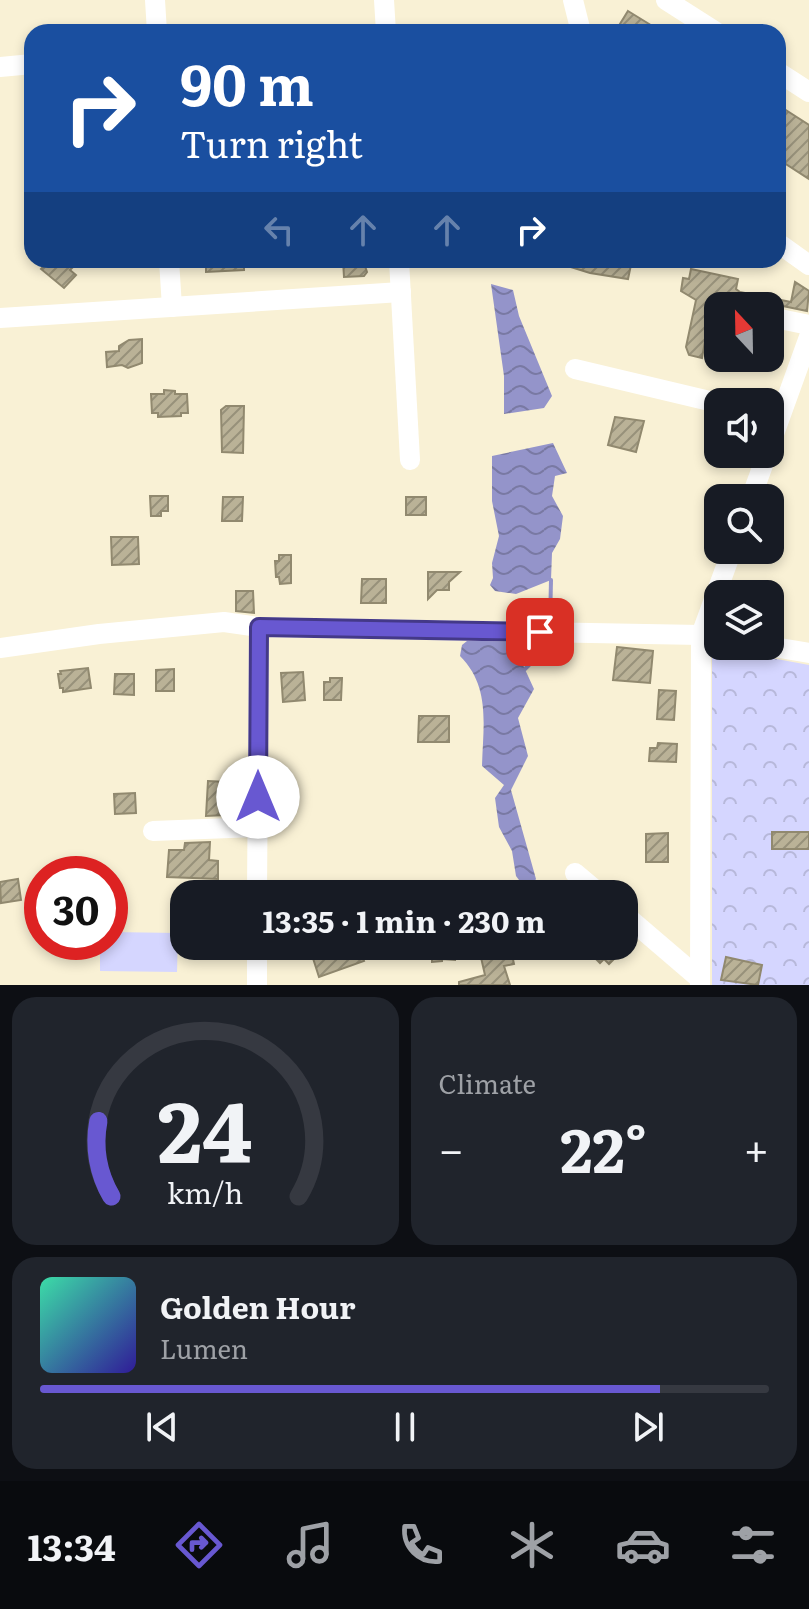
<!DOCTYPE html>
<meta charset="utf-8">
<style>
:root{--surface:#171b24;--page:#20242c;--text:#f1f3f6;--muted:#9ea1a6;--line:#363941;--accent:#6858d1}
body{margin:0;font-family:Literata,serif;background:var(--page);color:var(--text);height:100vh;display:flex;flex-direction:column;font-size:30px;white-space:nowrap}
*{box-sizing:border-box;margin:0}
p{font-size:26px;color:var(--muted)}
.icon{flex:none;width:44px;height:44px;fill:none;stroke:currentColor;stroke-width:2;stroke-linecap:round;stroke-linejoin:round}
.map{position:relative;height:985px;overflow:hidden}
.side{display:flex;flex-direction:column;gap:12px;padding:12px;background:#0d0f14;flex:1}
.side>*{flex:none}
.hud{position:absolute;left:24px;top:24px;width:762px;height:244px;border-radius:24px;box-shadow:0 4px 12px #0003;background:#1a4fa0;color:#fff;overflow:hidden}
.needle{width:52px;rotate:338deg}
.buttons{position:absolute;left:704px;top:292px;display:grid;gap:16px}
.buttons a{display:grid;place-items:center;width:80px;height:80px;border-radius:16px;background:var(--surface);box-shadow:0 4px 12px #0003;font-size:40px}
.speed{position:absolute;left:24px;top:856px;display:flex;gap:16px;font-size:40px;font-weight:700;text-align:center}
.speed>*{display:grid;place-content:center;width:104px;height:104px;border-radius:50%;background:var(--surface);box-shadow:0 4px 12px #0003;line-height:1}
.speed .limit{border:12px solid #d22;background:#fff;color:#111}
.pin{position:absolute;display:grid;place-items:center;width:68px;height:68px;color:#fff;margin:-34px;border-radius:16px;box-shadow:0 4px 12px #0006}
.me{position:absolute;width:88px;margin:-44px;rotate:0deg;stroke-linejoin:round;filter:drop-shadow(0 0 6px #0008)}
.turn{display:flex;align-items:center;gap:28px;height:168px;padding:0 24px;font-size:36px}
.turn .icon{width:104px;height:104px;stroke-width:2.5}
.turn b{display:block;font-size:56px;line-height:68px}
.lanes{display:flex;align-items:center;height:76px;padding:0 24px;background:#0003;justify-content:center;gap:40px;direction:ltr}
.lanes .off{opacity:.35}
.big{font-size:60px;font-weight:700;line-height:1.1}
.side .widget{flex:1;display:flex;flex-direction:column;justify-content:center;gap:12px;min-width:0;padding:0 28px;border-radius:24px;background:var(--page)}
.side .dial{align-items:center;gap:0}
.dial svg{height:208px;overflow:visible;fill:none;stroke:var(--line);stroke-width:7;stroke-linecap:round;text-anchor:middle}
.dial text{fill:var(--text);stroke:none}
.song{display:flex;align-items:center;gap:24px}
.cover{width:96px;height:96px;border-radius:12px;background:linear-gradient(135deg,hsl(160 70% 55%),hsl(250 70% 35%))}
.played{height:8px;border-radius:4px;background:linear-gradient(90deg,var(--accent) 85%,var(--line) 85%)}
.keys{display:flex;justify-content:space-around;direction:ltr}
.heat{display:flex;justify-content:space-between;align-items:center;font-size:44px;direction:ltr}
.side .tiles{flex:1;display:grid;gap:12px;grid-template-columns:1fr 1fr}
.widget:last-child{grid-column:span 2}
.trip{position:absolute;left:170px;top:880px;width:468px;height:80px;border-radius:24px;background:var(--surface);box-shadow:0 4px 12px #0003;font-weight:700;line-height:80px;text-align:center}
.tab-bar{display:flex;height:128px;justify-content:space-around;align-items:center;background:#090b0e;color:var(--muted)}
.tab-bar .icon{width:56px;height:56px}
.tab-bar .selected{color:var(--accent)}
.tab-bar b{font-size:36px;color:var(--text)}
.map>svg:first-child{display:block}
</style>
<div class="map">
<svg width="809" height="985" viewBox="0 0 809 985">
<defs>
<pattern id="forest-crowns" width="20" height="18" patternUnits="userSpaceOnUse" patternTransform="scale(2)"><rect width="20" height="18" fill="#d5d6ff"/><path d="M2 6a3 3 0 1 1 6 0M12 15a3 3 0 1 1 6 0" fill="none" stroke="#b7b8da"/></pattern>
<pattern id="water-waves" width="16" height="10" patternUnits="userSpaceOnUse" patternTransform="scale(2)"><rect width="16" height="10" fill="#9494ca"/><path d="M0 5q4-4 8 0t8 0" fill="none" stroke="#7979a3"/></pattern>
<pattern id="building-hatch" width="6" height="6" patternUnits="userSpaceOnUse" patternTransform="scale(2)"><rect width="6" height="6" fill="#bab297"/><path d="M-1 1l2-2M0 6l6-6M5 7l2-2" fill="none" stroke="#97917a"/></pattern>
</defs>
<rect width="100%" height="100%" fill="#f9f1d5"/>
<path fill="#d5d6ff" d="M 110,932 L 178,933 L 177,972 L 100,971 L 100,942 L 110,942 Z"/>
<path fill="url(#forest-crowns)" d="M 712,647 L 809,665 L 809,985 L 712,985 Z"/>
<g fill="url(#water-waves)">
<path d="M 491,284 L 513,290 L 519,316 L 552,396 L 544,408 L 504,414 L 504,376 Z"/>
<path d="M 553,443 L 567,473 L 555,476 L 552,496 L 563,516 L 560,539 L 552,553 L 551,580 L 516,594 L 495,591 L 490,585 L 493,578 L 492,563 L 499,536 L 492,501 L 492,456 Z"/>
<path d="M 515,639 L 523,665 L 534,689 L 518,718 L 528,756 L 511,790 L 536,879 L 528,892 L 516,876 L 512,851 L 499,827 L 495,798 L 504,785 L 482,766 C 483,726 491,687 460,656 L 462,645 L 467,641 Z"/>
</g>
<g fill="none" stroke-linecap="round" stroke-linejoin="round">
<g stroke="#9494ca" stroke-width="4">
<path d="M 550,625 L 551,580"/>
<path d="M 525,669 L 541,653 L 548,640"/>
</g>
</g>
<g fill="url(#building-hatch)" stroke="#91896f" stroke-width="2">
<path d="M 628,11 L 662,32 L 615,32 Z"/>
<path d="M 778,105 L 809,125 L 809,179 L 778,159 Z"/>
<path d="M 49,260 L 80,260 L 70,270 L 76,275 L 64,288 L 41,269 Z"/>
<path d="M 206,260 L 244,260 L 244,270 L 206,272 Z"/>
<path d="M 343,260 L 363,260 L 367,272 L 364,276 L 344,277 Z"/>
<path d="M 561,260 L 632,260 L 628,279 L 590,273 L 561,264 Z"/>
<path d="M 691,269 L 738,279 L 736,289 L 740,292 L 791,302 L 795,282 L 809,291 L 807,311 L 773,304 L 753,306 L 717,302 L 716,305 L 712,304 L 702,358 L 689,355 L 686,347 L 696,300 L 681,291 L 683,278 L 689,279 Z"/>
<path d="M 142,339 L 142,363 L 128,368 L 122,365 L 107,367 L 106,352 L 119,351 L 119,346 L 129,340 Z"/>
<path d="M 164,390 L 175,391 L 175,394 L 187,394 L 188,413 L 181,413 L 181,416 L 158,417 L 158,413 L 152,413 L 151,394 L 164,394 Z"/>
<path d="M 226,406 L 244,406 L 243,453 L 222,452 L 221,410 Z"/>
<path d="M 615,417 L 644,421 L 636,452 L 608,445 Z"/>
<path d="M 150,496 L 168,496 L 168,511 L 161,511 L 161,516 L 151,516 Z"/>
<path d="M 223,497 L 243,497 L 242,521 L 222,521 Z"/>
<rect x="406" y="497" width="20" height="18"/>
<path d="M 111,537 L 138,537 L 139,564 L 112,565 Z"/>
<path d="M 279,555 L 291,555 L 291,583 L 280,584 L 279,577 L 276,577 L 275,561 L 279,561 Z"/>
<path d="M 428,572 L 460,572 L 449,582 L 449,590 L 437,590 L 428,599 Z"/>
<path d="M 362,579 L 386,579 L 386,603 L 361,603 Z"/>
<path d="M 236,591 L 253,591 L 254,613 L 236,611 Z"/>
<path d="M 617,647 L 653,651 L 650,683 L 613,680 Z"/>
<path d="M 88,668 L 91,688 L 63,692 L 63,688 L 60,688 L 58,674 L 61,674 L 60,671 Z"/>
<path d="M 174,669 L 174,691 L 156,691 L 156,670 Z"/>
<path d="M 303,672 L 305,700 L 283,702 L 281,673 Z"/>
<path d="M 115,674 L 134,674 L 134,695 L 114,694 Z"/>
<path d="M 330,678 L 342,678 L 341,700 L 324,700 L 324,682 L 330,682 Z"/>
<path d="M 659,690 L 676,691 L 674,720 L 657,719 Z"/>
<path d="M 419,716 L 449,716 L 449,742 L 418,742 Z"/>
<path d="M 658,743 L 677,744 L 676,762 L 649,761 L 650,748 L 657,748 Z"/>
<path d="M 208,781 L 227,782 L 227,797 L 229,797 L 226,815 L 206,816 Z"/>
<path d="M 135,793 L 136,813 L 115,814 L 114,794 Z"/>
<rect x="772" y="832" width="37" height="17"/>
<path d="M 668,833 L 668,862 L 646,862 L 646,834 Z"/>
<path d="M 210,842 L 209,860 L 218,861 L 218,879 L 167,877 L 169,850 L 184,850 L 185,843 Z"/>
<path d="M 18,879 L 21,900 L 1,903 L 0,882 Z"/>
<path d="M 336,946 L 358,946 L 364,961 L 319,977 L 312,955 Z"/>
<path d="M 432,946 L 460,946 L 455,953 L 455,960 L 442,959 L 442,961 L 432,962 Z"/>
<path d="M 495,946 L 510,946 L 514,964 L 504,966 L 510,985 L 459,985 L 459,982 L 485,975 L 480,953 L 485,952 L 484,948 Z"/>
<path d="M 583,946 L 609,946 L 618,955 L 609,964 L 604,959 L 600,963 Z"/>
<path d="M 726,957 L 762,965 L 758,985 L 721,980 Z"/>
</g>
<g fill="none" stroke-linecap="round" stroke-linejoin="round">
<g stroke="#fff" stroke-width="20">
<path d="M 155,0 L 157,32"/>
<path d="M 384,0 L 386,32"/>
<path d="M 573,0 L 581,32"/>
<path d="M 666,0 L 716,32"/>
<path d="M 0,67 L 32,64"/>
<path d="M 778,72 L 809,92"/>
<path d="M 778,243 L 809,265"/>
<path d="M 169,260 L 172,307"/>
<path d="M 399,260 L 410,460"/>
<path d="M 770,317 L 809,325"/>
<path d="M 0,318 L 401,292"/>
<path d="M 575,369 L 718,403"/>
<path d="M 770,445 L 809,337"/>
<path d="M 751,498 L 767,454"/>
<path d="M 259,627 L 701,635 L 718,638"/>
<path d="M 768,646 L 809,653"/>
<path d="M 0,648 L 99,634 L 224,622 L 259,627 L 257,894"/>
<path d="M 153,831 L 258,827"/>
<path d="M 575,873 L 600,894"/>
<path d="M 624,914 L 700,979"/>
<path d="M 257,985 L 257,946"/>
<path d="M 700,985 L 701,635 L 732,550"/>
</g>
</g>
<g fill="none" stroke-linecap="round" stroke-linejoin="round">
<g stroke="#443988" stroke-width="20">
<path id="route" d="M 258,797 L 259,627 L 540,632"/>
</g>
<use href="#route" stroke="#6858d1" stroke-width="14"/>
</g>
</svg>
<div class="buttons">
<a><svg class="needle" viewBox="-14 -14 28 28"><path d="M0-13l5 13h-10z" fill="#e53935"/><path d="M0 13l5-13h-10z" fill="#9ea1a6"/></svg></a>
<a><svg class="icon" aria-label="sound" viewBox="0 0 24 24"><path d="M4 9h4l5-4v14l-5-4H4zM17 9q2 3 0 6"/></svg></a>
<a><svg class="icon" aria-label="search" viewBox="0 0 24 24"><circle cx="10" cy="10" r="6"/><path d="M15 15l6 6"/></svg></a>
<a><svg class="icon" aria-label="layers" viewBox="0 0 24 24"><path d="M12 4l9 5-9 5-9-5zM3 14l9 5 9-5"/></svg></a>
</div>
<div class="speed"><div class="limit">30</div></div>
<div class="pin" style="left:540px;top:632px;background:#d93025"><svg class="icon" aria-label="arrive" viewBox="0 0 24 24"><path d="M6 21V4h12l-3 4 3 4H6"/></svg></div>
<svg class="me" style="left:258px;top:797px" viewBox="-20 -20 40 40"><circle r="19" fill="#fff"/><path d="M0-13L10 11 0 6-10 11z" fill="#6858d1"/></svg>
<div class="trip">13:35 · 1 min · 230 m</div>
<div class="hud">
<div class="turn"><svg class="icon" aria-label="right" viewBox="0 0 24 24"><path d="M7 20v-9h11M14 6l5 5-5 5"/></svg><div><b>90 m</b>Turn right</div></div>
<div class="lanes"><svg class="icon off" aria-label="left" viewBox="0 0 24 24"><path d="M17 20v-9H6M10 6l-5 5 5 5"/></svg><svg class="icon off" aria-label="ahead" viewBox="0 0 24 24"><path d="M12 20V5M6 11l6-6 6 6"/></svg><svg class="icon off" aria-label="ahead" viewBox="0 0 24 24"><path d="M12 20V5M6 11l6-6 6 6"/></svg><svg class="icon" aria-label="right" viewBox="0 0 24 24"><path d="M7 20v-9h11M14 6l5 5-5 5"/></svg></div>
</div>
</div>
<section class="side">
<div class="tiles">
<div class="widget dial"><svg viewBox="0 0 100 80">
<path d="M14 69A42 42 0 1 1 86 69"/>
<path d="M14 69A42 42 0 0 1 9 40" stroke="#6858d1"/>
<text x="50" y="56" font-size="32" font-weight="700">24</text>
<text x="50" y="72" font-size="11">km/h</text>
</svg></div>
<div class="widget"><p>Climate</p>
<div class="heat"><a>−</a><b class="big">22°</b><a>+</a></div>
</div>
<div class="widget">
<div class="song"><i class="cover"></i><div><b>Golden Hour</b><p>Lumen</p></div></div>
<div class="played"></div>
<div class="keys"><svg class="icon" aria-label="previous" viewBox="0 0 24 24"><path d="M18 5L8 12l10 7zM5 5v14"/></svg><svg class="icon" aria-label="pause" viewBox="0 0 24 24"><path d="M8 5v14M16 5v14"/></svg><svg class="icon" aria-label="next" viewBox="0 0 24 24"><path d="M6 5l10 7-10 7zM19 5v14"/></svg></div>
</div>
</div>
</section>
<nav class="tab-bar">
<b>13:34</b>
<svg class="icon selected" aria-label="directions" viewBox="0 0 24 24"><path d="M12 3l9 9-9 9-9-9zM9 14v-3h6M13 9l2 2-2 2"/></svg>
<svg class="icon" aria-label="music" viewBox="0 0 24 24"><path d="M9 18V5l10-2v13"/><circle cx="6" cy="18" r="3"/><circle cx="16" cy="16" r="3"/></svg>
<svg class="icon" aria-label="phone" viewBox="0 0 24 24"><path d="M5 4h4l2 5-3 2q2 4 5 5l2-3 5 2v4C11 20 4 13 5 4z"/></svg>
<svg class="icon" aria-label="climate" viewBox="0 0 24 24"><path d="M12 3v18M4 7l16 10M4 17L20 7"/></svg>
<svg class="icon" aria-label="car" viewBox="0 0 24 24"><path d="M5 17H2v-5l4-1 3-4h7l3 4 3 1v5h-3M9 17h6M6 11h13"/><circle cx="7" cy="17" r="2"/><circle cx="17" cy="17" r="2"/></svg>
<svg class="icon" aria-label="filters" viewBox="0 0 24 24"><path d="M4 7h16M4 17h16"/><circle cx="9" cy="7" r="2"/><circle cx="15" cy="17" r="2"/></svg>
</nav>
